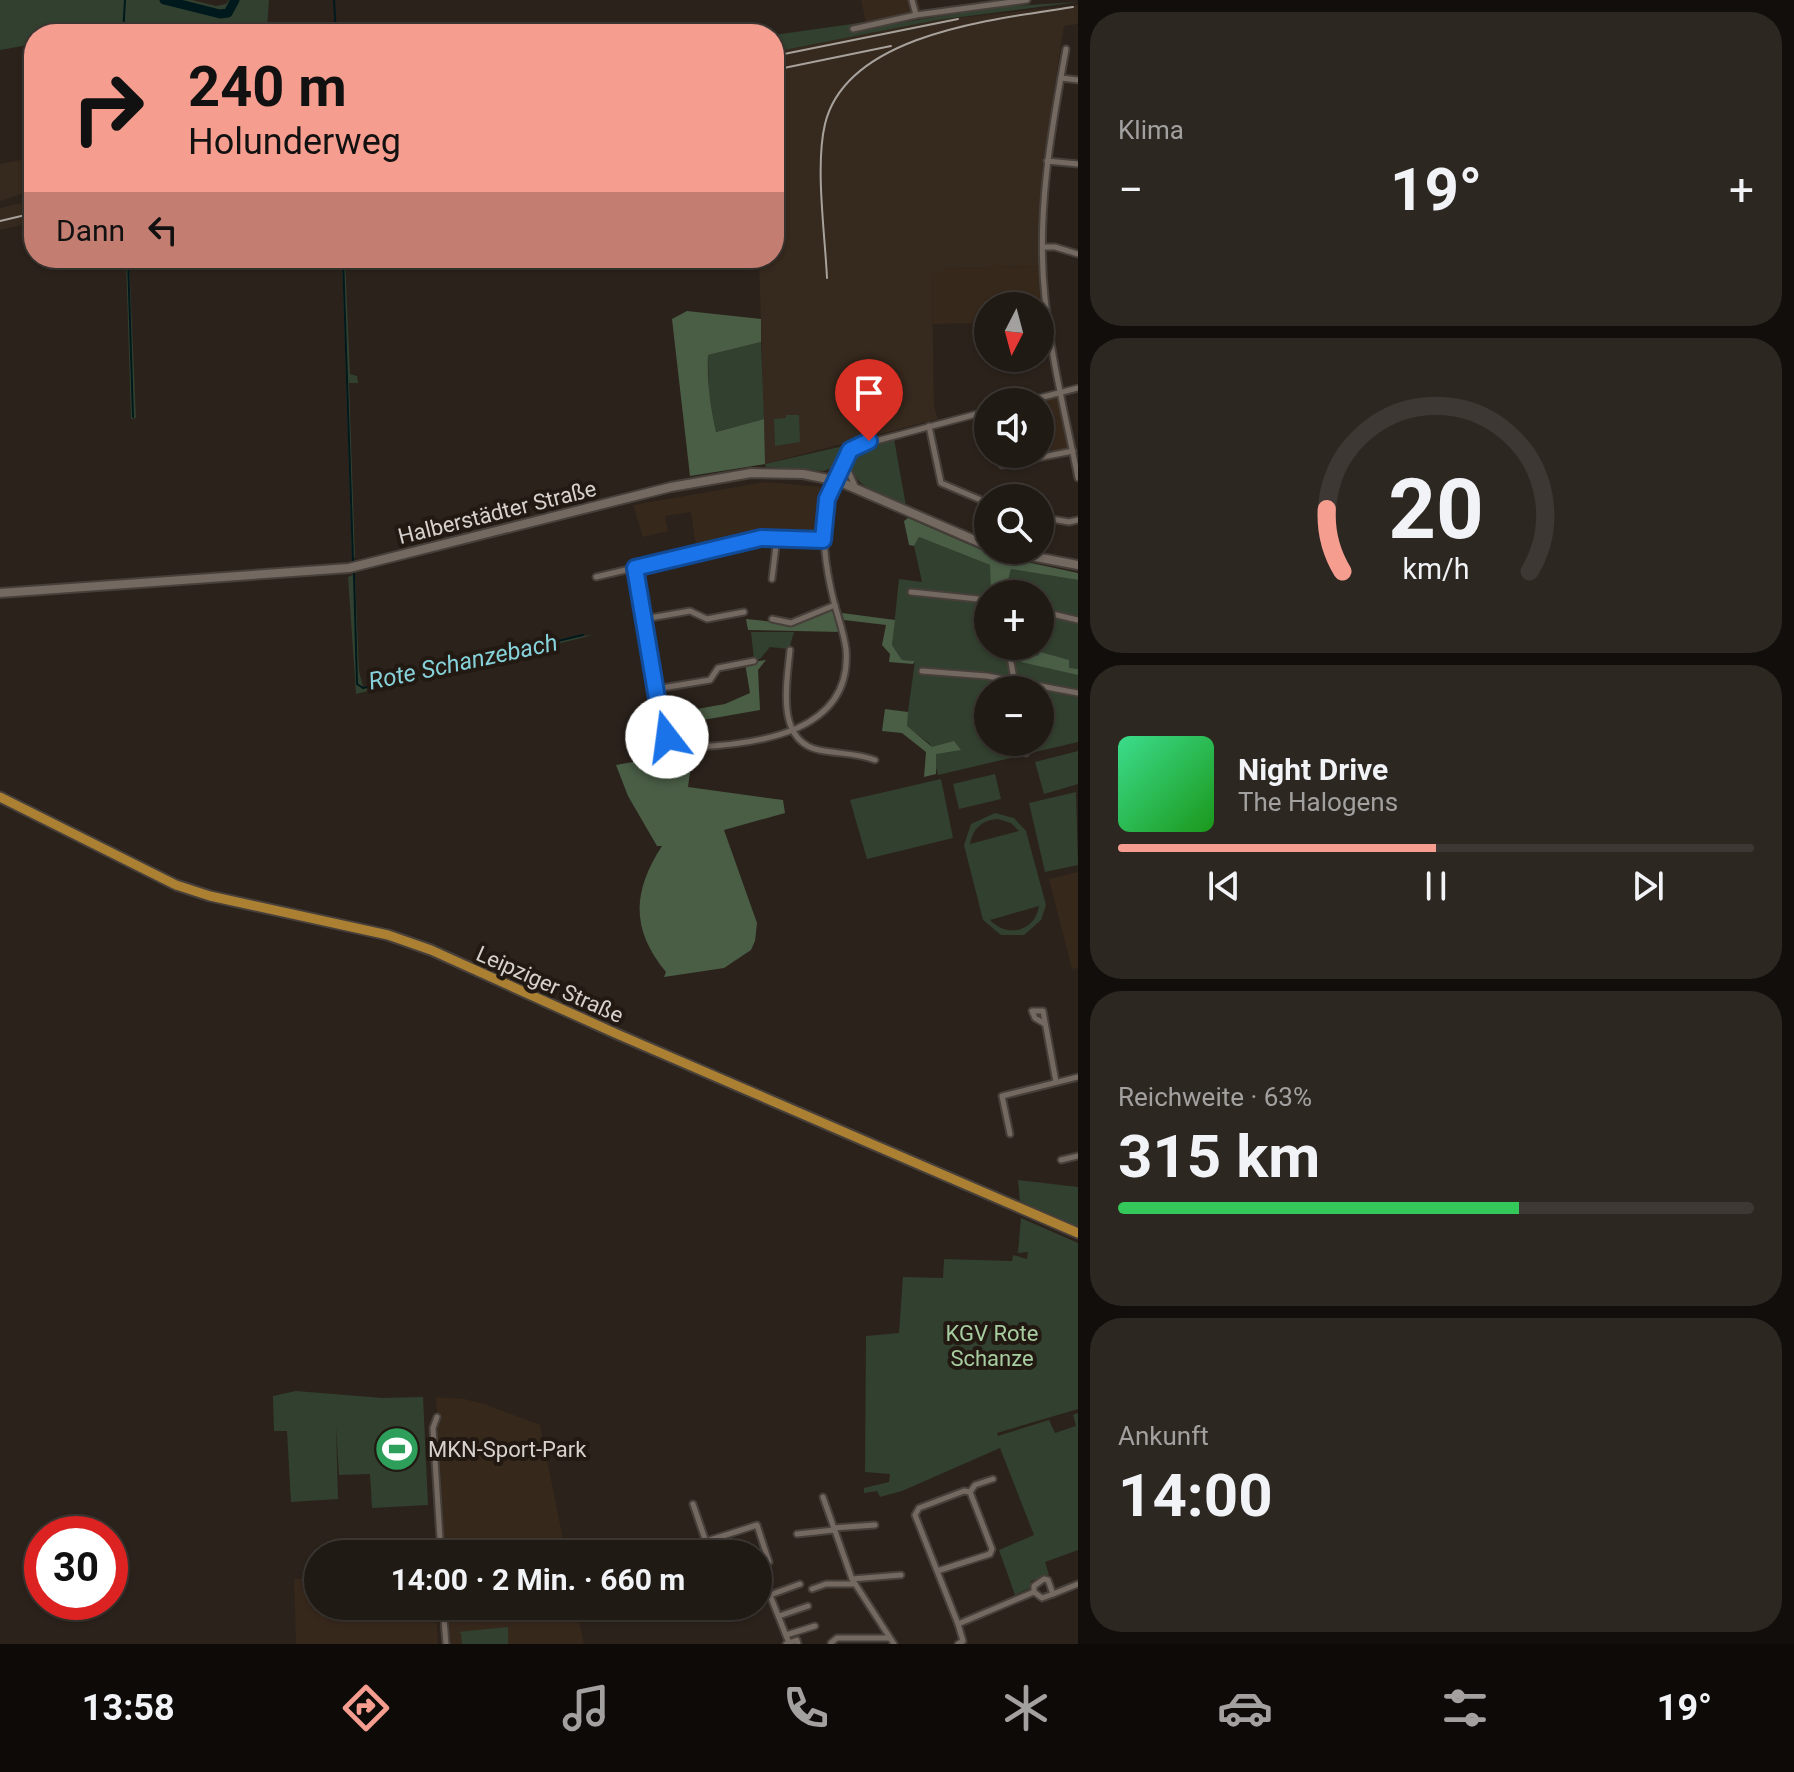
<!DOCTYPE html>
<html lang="de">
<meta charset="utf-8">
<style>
:root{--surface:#201a14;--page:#2d2722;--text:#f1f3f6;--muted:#a2a1a0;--line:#3d3834;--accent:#f59d8e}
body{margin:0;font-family:Roboto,sans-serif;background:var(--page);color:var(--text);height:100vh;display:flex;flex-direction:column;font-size:30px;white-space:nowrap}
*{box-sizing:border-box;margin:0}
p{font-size:26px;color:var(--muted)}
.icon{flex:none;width:44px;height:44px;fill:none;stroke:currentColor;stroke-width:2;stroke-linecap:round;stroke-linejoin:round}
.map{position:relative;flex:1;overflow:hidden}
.side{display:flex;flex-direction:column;gap:12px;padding:12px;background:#120e0b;width:716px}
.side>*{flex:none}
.hud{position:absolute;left:24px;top:24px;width:760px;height:244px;border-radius:32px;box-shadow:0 2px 6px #0004,0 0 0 2px var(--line);background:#f59d8e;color:#111;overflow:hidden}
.needle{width:52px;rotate:186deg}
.controls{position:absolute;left:974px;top:292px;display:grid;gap:16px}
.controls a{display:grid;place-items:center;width:80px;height:80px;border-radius:50%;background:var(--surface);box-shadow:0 2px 6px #0004,0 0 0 2px var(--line);font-size:40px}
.speed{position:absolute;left:24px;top:1516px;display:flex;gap:16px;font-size:40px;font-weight:700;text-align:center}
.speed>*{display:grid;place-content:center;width:104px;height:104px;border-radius:50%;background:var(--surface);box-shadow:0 2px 6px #0004,0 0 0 2px var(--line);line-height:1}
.speed .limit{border:12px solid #d22;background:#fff;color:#111}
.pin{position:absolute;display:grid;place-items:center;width:68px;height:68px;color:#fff;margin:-82px -34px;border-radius:50% 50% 50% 0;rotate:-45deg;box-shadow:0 0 8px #0007}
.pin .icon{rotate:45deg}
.me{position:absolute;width:88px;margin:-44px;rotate:345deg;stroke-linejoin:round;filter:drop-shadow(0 0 6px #0008)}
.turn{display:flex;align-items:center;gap:28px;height:168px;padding:0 32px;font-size:36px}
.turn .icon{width:104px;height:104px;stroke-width:2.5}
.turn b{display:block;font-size:56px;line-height:68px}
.then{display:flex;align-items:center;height:76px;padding:0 32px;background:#0003;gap:16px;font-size:30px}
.big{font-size:60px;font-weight:700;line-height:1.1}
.side .widget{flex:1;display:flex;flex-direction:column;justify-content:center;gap:12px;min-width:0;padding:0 28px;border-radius:32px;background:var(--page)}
.side .dial{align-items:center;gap:0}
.dial svg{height:208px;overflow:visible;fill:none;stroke:var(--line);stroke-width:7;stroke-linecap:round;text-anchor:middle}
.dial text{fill:var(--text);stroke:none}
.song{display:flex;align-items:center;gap:24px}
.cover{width:96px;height:96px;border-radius:12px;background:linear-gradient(135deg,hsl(150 70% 55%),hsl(120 70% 35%))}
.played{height:8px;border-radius:4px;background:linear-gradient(90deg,var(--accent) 50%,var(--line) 50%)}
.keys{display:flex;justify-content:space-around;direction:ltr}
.heat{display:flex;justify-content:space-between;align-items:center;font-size:44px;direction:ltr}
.charge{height:12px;border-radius:6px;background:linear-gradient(90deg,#34c759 63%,var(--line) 0)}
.trip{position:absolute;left:304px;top:1540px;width:468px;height:80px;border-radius:40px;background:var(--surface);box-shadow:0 2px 6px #0004,0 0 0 2px var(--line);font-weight:700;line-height:80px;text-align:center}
.dock{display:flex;height:128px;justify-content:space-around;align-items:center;background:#0d0a08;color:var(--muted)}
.dock .icon{width:56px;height:56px}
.dock .active{color:var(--accent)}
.dock b{font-size:36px;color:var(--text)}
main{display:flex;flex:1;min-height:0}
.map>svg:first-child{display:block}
</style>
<main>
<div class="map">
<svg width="1078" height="1644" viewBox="0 0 1078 1644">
<rect width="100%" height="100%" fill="#2b221b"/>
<g fill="#37281c">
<path d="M 861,0 L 918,0 L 921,10 L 866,22 Z"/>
<path d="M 1062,392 L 1073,451 L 1002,465 L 1000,454 L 1040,454 L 1040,402 L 1029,402 Z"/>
<path d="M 766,482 L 820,487 L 823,494 L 823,540 L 777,537 L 697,552 L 691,512 L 665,516 L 668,531 L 643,537 L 633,505 Z"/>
<path d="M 436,1397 L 464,1399 L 484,1404 L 540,1425 L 566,1554 L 445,1554 Z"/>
<path d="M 318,1578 L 318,1606 L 436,1606 L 438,1644 L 296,1644 L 294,1579 Z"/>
<path d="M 448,1606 L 576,1606 L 584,1644 L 450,1644 Z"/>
</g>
<g fill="#36291d">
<path d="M 1078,5 L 1078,24 L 1064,26 L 1042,168 L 1040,266 L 944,268 L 944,273 L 932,274 L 934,406 L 938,419 L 765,464 L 759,258 L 774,258 L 774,52 L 937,20 Z"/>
<path d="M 34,157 L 34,190 L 0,201 L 0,164 Z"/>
<path d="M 34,200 L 34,222 L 0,230 L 0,208 Z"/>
</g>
<g fill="#36281b">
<path d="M 1040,266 L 1040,298 L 1047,340 L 1040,340 L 1040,306 L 988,306 L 988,341 L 983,341 L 982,323 L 933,324 L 932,273 L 943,273 L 944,268 Z"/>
<path d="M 1078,872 L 1078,968 L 1072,969 L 1049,879 Z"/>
</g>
<g fill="#32402f" fill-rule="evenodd">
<path d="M 0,0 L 192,0 L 216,6 L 226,4 L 229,0 L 269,0 L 267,29 L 135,27 L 126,28 L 126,34 L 120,34 L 120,28 L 86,34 L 34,34 L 34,44 L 0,50 Z"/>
<path d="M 1078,2 L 937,20 L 774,52 L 774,35 L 866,22 L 869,28 L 996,7 Z"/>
<path d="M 126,258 L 129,258 L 136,418 L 131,419 Z"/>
<path d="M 342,258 L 345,258 L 350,374 L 357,376 L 358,383 L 349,383 L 355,557 L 352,559 Z"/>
<path d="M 761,342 L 764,419 L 715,432 L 709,406 L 708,355 Z"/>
<path d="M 786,415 L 799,415 L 800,442 L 775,446 L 774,419 L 786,418 Z"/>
<path d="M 894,439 L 906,506 C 885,496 848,487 851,459 L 841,453 L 831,468 L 824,471 L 766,467 L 765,464 L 848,445 Z"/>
<path d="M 919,537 L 990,565 L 1078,580 L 1078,742 L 938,775 L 930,744 L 906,726 L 915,661 L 902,660 L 892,645 L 899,579 L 922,582 L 914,546 ZM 988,594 L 1040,594 L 1040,646 L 988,646 ZM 988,690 L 1040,690 L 1040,742 L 988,742 Z"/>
<path d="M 355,574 L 359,671 L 363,687 L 567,638 L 593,635 L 356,694 L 348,577 Z"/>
<path d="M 751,632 L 794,632 L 789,649 L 770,647 L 760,659 L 754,660 Z"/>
<path d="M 1078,751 L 1078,784 L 1044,794 L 1035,762 Z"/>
<path d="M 995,774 L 1001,799 L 959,809 L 953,784 Z"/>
<path d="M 941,779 L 953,838 L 867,859 L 850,800 Z"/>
<path d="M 1076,792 L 1078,865 L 1045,872 L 1029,803 Z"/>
<path d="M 995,813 L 1014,818 L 1026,831 L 1046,905 L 1041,920 L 1024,935 L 1001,935 L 983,920 L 964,845 L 971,824 ZM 998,819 L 1011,823 L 1019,831 L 970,844 C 973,828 982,820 998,819 ZM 1039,906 C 1035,932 1007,938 990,920 Z"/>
<path d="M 1018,1180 L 1078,1187 L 1078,1229 L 1020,1201 Z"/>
<path d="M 1021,1218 L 1078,1243 L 1078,1409 L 997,1433 L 998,1436 L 1049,1420 L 1055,1433 L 1076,1426 L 1073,1415 L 1078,1413 L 1078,1550 L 1045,1562 L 1049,1575 L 1031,1581 L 1030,1588 L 1015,1595 L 999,1550 L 1034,1535 L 1000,1448 L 902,1491 L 880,1497 L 877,1491 L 864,1493 L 864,1488 L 889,1482 L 890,1474 L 865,1472 L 866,1336 L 899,1333 L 903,1277 L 943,1278 L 944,1259 L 1012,1261 L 1013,1255 L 1027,1259 L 1028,1252 L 1018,1253 Z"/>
<path d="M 296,1391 L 383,1398 L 423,1397 L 428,1505 L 372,1508 L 370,1474 L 339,1475 L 336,1427 L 338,1499 L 291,1502 L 287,1431 L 274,1431 L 273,1400 L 273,1396 Z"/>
<path d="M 508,1627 L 508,1644 L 462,1644 L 461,1633 L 458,1632 Z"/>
</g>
<g fill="#4a5e46">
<path d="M 687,311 L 761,319 L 761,342 L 708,355 C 707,382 710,406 716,432 L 764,419 L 765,464 L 690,476 L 672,319 Z"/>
<path d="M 908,518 L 993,555 L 1078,573 L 1078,580 L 1011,569 L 1004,594 L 991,592 L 990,565 L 919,537 L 914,546 L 909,545 L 904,521 Z"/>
<path d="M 835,605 L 842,632 L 748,630 L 746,619 L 785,623 Z"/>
<path d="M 842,613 L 895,620 L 892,645 L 902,660 L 915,661 L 913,664 L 889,662 L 890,654 L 882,645 L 886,625 L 844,620 Z"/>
<path d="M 1040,636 L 1043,637 L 1040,652 L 1069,660 L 1069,668 L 1078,669 L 1078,675 L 1021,662 L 1024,658 L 1039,655 Z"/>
<path d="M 766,660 L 758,670 L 760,710 L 697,721 L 688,787 L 783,800 L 785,813 L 724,830 L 757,923 L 755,941 L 751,950 L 724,968 L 664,977 L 666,972 C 631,930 632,892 662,846 L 657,846 L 628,796 L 616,765 L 677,754 L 680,746 L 665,730 L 670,726 L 684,739 L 697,709 L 725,704 L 750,693 L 745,663 Z"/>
<path d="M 885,709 L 908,712 L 907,726 L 932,747 L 954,741 L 961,750 L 936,754 L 936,774 L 924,777 L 926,752 L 902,733 L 882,731 Z"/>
</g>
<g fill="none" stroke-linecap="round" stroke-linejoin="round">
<g stroke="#00191c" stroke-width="2">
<path d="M 334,0 L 336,34"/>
<path d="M 123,34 L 125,0"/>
<path d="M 128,258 L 133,417"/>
<path d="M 343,258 L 353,561"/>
<path d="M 354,574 L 357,684 L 363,688 L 583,635"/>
</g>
<path stroke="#00191c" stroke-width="9" d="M 164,0 L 220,14 L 228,13 L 235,0"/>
<g stroke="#463f3a" stroke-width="9">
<g id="minor">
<path d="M 912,0 L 916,15"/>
<path d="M 853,29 L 916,15 L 1027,0"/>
<path d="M 1066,49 C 1051,131 1036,215 1045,298 C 1051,358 1066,418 1078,478"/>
<path d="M 1061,78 L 1078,80"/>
<path d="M 1047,161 L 1078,164"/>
<path d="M 1044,247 L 1055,247 L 1078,254"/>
<path d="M 1024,402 L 1078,388"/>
<path d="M 929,426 L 941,483 L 988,503"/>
<path d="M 850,450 L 827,499 C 827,477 838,457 857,446 L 988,411"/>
<path d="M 1002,465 L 1073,451"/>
<path d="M 846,466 L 855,486"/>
<path d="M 1040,517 L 1069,522 L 1078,520"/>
<path d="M 635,568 L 662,728 L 667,737 L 680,746"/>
<path d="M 596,577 L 761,538 L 823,540"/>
<path d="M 772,579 L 777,537"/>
<path d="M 911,592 L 988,600"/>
<path d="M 1040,611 L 1078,620"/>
<path d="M 644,619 L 690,611 L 707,619 L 744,612"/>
<path d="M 772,619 L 791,623 L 835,605"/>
<path d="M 1008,646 L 1016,690"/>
<path d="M 790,650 C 787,682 775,741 819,750 C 838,754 857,753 875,760"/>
<path d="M 922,671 L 987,676 L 1078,693"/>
<path d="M 656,689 L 710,680 L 718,668 L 754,661"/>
<path d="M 1024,742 L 1026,753"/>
<path d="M 697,747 C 759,744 853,732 846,649 C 844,633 838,617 834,602 C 825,566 821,535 827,499"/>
<path d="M 1045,1024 L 1035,1018 L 1032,1011 L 1043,1011 L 1056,1082"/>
<path d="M 1010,1134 L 1002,1096 L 1078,1077"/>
<path d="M 1061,1160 L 1078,1156"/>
<path d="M 437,1417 L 433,1428 L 441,1554"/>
<path d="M 970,1492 L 975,1485 L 993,1479"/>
<path d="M 823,1497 L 852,1579 L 894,1644"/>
<path d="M 693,1504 L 706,1542"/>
<path d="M 833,1528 L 875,1525"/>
<path d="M 797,1534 L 834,1530"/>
<path d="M 710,1554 L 707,1541 L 757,1525 L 769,1562 L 760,1570"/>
<path d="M 760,1570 L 789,1643"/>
<path d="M 937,1571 L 990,1554 L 992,1549 L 970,1492 L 964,1491 L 919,1508 L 915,1515 L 958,1624 L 963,1641 L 958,1644"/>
<path d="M 852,1579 L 901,1575"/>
<path d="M 1044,1579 L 1048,1580 L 1053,1594 L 1042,1598 L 1034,1592 L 1034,1586 Z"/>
<path d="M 812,1589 L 826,1584 L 855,1584"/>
<path d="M 1053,1594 L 1078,1584"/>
<path d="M 770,1595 L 800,1584"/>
<path d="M 443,1606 L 446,1644"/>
<path d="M 779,1616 L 808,1606"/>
<path d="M 958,1624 L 1034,1592"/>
<path d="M 786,1635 L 815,1626"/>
<path d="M 831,1643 L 837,1638 L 889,1638"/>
<path d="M 786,1644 L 797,1640 L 798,1644"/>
</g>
</g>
<g stroke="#463f3a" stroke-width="12">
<g id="secondary">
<path d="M 1000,550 L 1078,565"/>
<path d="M 0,593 L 349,568 L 671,487 L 751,473 L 803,474 L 838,481 L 988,546"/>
</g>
</g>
<g stroke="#463f3a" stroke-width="13">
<path id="primary" d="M 0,797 L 176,885 L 210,896 L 388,935 L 431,950 L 617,1034 L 1078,1233"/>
</g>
<use href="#minor" stroke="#746961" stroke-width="5"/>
<use href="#secondary" stroke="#746961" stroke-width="8"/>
<use href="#primary" stroke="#ab8033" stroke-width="9"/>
<g stroke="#a8a29d" stroke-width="2">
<path d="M 774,56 L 958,19"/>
<path d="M 774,70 L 891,46"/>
<path d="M 0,221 L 34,213"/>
<path d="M 827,278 C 825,234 815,166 825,124 C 847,33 997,19 1073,7"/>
</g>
</g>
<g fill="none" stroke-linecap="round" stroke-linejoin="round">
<g stroke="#114b97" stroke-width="20">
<path id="route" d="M 667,737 L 662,728 L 635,568 L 761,538 L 823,540 L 827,499 L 850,450 L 869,441"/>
</g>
<use href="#route" stroke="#1a73e8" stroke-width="14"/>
</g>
<defs>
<g id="stadium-disc" transform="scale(2.3)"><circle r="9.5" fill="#2e9e5b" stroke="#211912"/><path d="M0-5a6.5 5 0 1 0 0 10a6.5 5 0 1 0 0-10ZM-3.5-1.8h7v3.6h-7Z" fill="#fff"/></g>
</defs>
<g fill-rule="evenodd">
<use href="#stadium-disc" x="397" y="1449"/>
</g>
<g text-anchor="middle" stroke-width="8" stroke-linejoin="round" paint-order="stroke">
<g font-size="22" fill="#d7d1cd" stroke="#211912">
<text transform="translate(497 512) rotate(-14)" y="8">Halberstädter Straße</text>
<text transform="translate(550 984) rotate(24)" y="8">Leipziger Straße</text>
</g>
<g font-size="22" fill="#a6cc9f" stroke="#211912">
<text x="992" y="1341">KGV Rote<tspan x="992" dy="25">Schanze</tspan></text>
</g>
<g font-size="22" fill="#d7d1cd" stroke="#211912" text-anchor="start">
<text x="428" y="1457">MKN-Sport-Park</text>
</g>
<g font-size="24" font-style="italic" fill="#87d2da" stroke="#211912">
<text transform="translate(463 662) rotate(-12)" y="8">Rote Schanzebach</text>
</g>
</g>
</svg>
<div class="controls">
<a><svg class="needle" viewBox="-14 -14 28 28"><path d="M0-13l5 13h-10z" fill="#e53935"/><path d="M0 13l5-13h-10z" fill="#a2a1a0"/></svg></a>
<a><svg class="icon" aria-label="sound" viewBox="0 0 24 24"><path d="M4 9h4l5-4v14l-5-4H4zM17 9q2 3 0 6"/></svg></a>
<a><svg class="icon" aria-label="search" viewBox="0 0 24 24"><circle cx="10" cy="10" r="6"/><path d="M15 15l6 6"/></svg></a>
<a>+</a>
<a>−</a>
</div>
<div class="speed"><div class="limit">30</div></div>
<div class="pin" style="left:869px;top:441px;background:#d93025"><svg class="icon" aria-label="arrive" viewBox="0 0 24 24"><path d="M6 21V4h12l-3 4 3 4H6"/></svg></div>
<svg class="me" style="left:667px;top:737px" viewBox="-20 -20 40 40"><circle r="19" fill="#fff"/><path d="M0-13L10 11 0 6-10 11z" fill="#1a73e8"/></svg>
<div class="trip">14:00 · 2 Min. · 660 m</div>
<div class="hud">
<div class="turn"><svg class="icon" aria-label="right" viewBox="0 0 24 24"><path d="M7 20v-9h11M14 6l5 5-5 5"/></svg><div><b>240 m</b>Holunderweg</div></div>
<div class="then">Dann<svg class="icon" aria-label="left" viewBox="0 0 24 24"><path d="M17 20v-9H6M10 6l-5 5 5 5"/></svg></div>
</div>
</div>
<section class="side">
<div class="widget"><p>Klima</p>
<div class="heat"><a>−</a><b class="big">19°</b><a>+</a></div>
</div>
<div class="widget dial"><svg viewBox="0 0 100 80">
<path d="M14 69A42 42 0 1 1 86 69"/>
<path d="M14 69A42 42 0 0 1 8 45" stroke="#f59d8e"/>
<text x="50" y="56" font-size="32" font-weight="700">20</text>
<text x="50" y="72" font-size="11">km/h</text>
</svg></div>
<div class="widget">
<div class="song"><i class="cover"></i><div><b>Night Drive</b><p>The Halogens</p></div></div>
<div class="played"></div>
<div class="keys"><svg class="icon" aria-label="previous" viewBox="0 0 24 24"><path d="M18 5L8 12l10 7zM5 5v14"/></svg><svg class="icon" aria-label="pause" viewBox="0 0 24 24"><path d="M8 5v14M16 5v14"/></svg><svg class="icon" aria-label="next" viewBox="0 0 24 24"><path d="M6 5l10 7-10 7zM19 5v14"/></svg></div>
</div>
<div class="widget"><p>Reichweite · 63%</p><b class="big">315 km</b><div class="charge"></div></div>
<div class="widget"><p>Ankunft</p><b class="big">14:00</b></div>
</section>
</main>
<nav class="dock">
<b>13:58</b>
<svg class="icon active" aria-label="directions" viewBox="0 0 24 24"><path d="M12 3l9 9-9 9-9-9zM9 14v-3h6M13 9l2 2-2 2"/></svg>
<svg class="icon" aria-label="music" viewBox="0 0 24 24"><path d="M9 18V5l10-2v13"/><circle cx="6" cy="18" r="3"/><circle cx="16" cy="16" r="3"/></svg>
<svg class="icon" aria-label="phone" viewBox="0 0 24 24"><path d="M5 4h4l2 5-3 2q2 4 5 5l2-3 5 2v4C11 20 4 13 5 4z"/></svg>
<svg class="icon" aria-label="climate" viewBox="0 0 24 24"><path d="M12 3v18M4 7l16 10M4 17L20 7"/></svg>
<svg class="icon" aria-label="car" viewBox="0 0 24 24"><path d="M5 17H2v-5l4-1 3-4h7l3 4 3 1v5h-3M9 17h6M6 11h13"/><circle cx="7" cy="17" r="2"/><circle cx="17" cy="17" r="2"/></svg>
<svg class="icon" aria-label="filters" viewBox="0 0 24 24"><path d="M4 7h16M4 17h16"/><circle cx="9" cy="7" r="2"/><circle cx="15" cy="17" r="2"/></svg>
<b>19°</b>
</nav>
